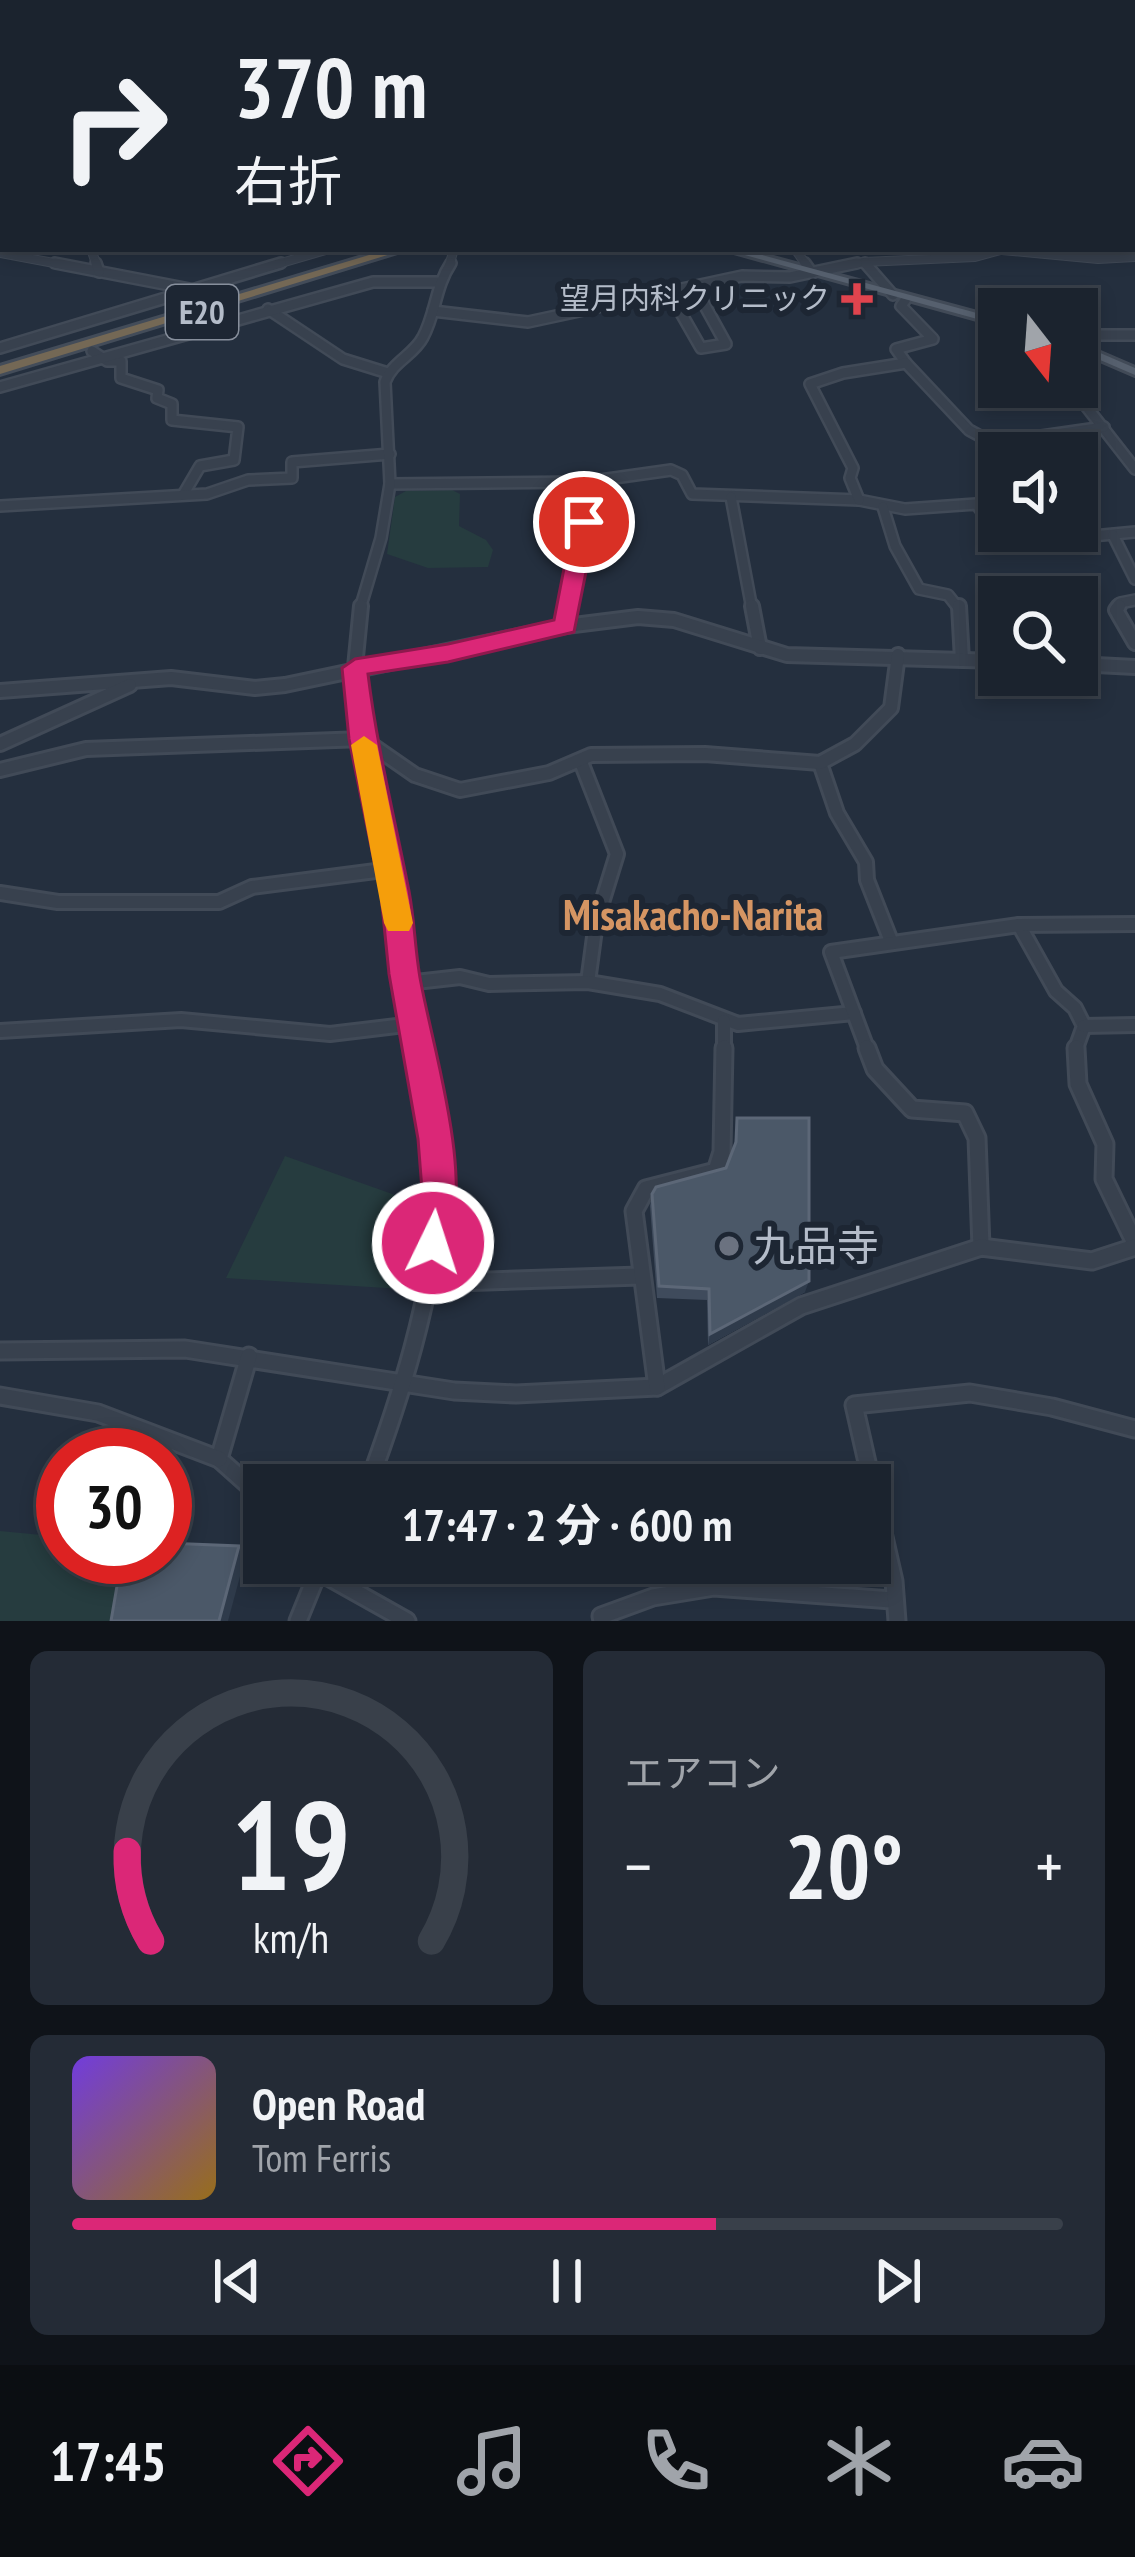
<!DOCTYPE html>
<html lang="ja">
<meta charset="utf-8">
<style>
:root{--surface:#1b232e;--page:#242b36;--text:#f1f3f6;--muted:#a0a4aa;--line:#39404a;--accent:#db2777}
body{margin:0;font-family:"PT Sans Narrow","Noto Sans JP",sans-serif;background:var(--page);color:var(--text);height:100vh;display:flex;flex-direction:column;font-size:45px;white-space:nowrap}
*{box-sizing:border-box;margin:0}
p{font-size:39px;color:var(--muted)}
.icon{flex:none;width:66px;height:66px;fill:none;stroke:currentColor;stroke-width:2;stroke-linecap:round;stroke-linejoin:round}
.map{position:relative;height:1621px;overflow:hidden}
.drawer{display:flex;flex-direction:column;gap:30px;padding:30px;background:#0f1319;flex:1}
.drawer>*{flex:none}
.top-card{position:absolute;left:0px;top:0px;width:1137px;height:252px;box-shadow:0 6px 18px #0003,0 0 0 3px var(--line);background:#1b232e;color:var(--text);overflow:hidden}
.needle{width:78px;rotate:163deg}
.tools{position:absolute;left:978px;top:288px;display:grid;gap:24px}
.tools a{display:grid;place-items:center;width:120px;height:120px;border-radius:0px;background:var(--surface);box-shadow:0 6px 18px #0003,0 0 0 3px var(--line);font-size:60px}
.speed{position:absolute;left:36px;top:1428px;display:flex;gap:24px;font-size:60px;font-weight:700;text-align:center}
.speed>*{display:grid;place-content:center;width:156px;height:156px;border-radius:50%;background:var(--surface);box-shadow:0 6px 18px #0003,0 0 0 3px var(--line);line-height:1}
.speed .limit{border:18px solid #d22;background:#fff;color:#111}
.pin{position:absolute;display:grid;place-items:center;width:102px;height:102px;color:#fff;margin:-51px;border:6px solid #fff;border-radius:50%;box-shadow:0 3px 12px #0007}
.me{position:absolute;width:132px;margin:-66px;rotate:4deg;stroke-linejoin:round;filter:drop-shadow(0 0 9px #0008)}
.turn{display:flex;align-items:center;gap:42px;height:252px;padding:0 36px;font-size:54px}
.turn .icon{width:156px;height:156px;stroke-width:2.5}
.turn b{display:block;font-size:84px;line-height:102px}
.big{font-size:90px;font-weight:700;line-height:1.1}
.drawer .card{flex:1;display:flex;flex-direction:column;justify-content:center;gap:18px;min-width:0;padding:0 42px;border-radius:18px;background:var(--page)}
.drawer .dial{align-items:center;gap:0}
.dial svg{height:312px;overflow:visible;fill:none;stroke:var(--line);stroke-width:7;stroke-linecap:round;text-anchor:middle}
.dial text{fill:var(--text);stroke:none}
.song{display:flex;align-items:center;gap:36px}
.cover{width:144px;height:144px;border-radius:18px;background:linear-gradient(135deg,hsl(260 70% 55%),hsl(40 70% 35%))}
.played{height:12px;border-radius:6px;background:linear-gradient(90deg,var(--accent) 65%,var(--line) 65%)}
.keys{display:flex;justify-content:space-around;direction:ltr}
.heat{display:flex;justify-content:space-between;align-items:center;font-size:66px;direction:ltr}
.drawer .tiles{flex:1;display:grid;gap:30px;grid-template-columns:1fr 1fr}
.card:last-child{grid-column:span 2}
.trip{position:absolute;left:243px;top:1464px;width:648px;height:120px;border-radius:0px;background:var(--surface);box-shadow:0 6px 18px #0003,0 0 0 3px var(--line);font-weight:700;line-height:120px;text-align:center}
.tabs{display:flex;height:192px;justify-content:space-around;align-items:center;background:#0b0e12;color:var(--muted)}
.tabs .icon{width:84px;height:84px}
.tabs .on{color:var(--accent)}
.tabs b{font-size:54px;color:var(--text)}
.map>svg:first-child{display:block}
</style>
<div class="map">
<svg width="1135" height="1621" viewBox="0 0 1135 1621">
<rect width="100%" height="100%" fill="#242f3e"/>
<g fill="#263c3f">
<path d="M 452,490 L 460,494 L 459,526 L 486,540 L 493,550 L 488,567 L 428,568 L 387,554 L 395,497 L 406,491 Z"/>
<path d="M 285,1156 L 429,1207 L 418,1290 L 226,1278 Z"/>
<path d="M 0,1531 L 63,1537 L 63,1557 L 124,1557 L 115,1621 L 0,1621 Z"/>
</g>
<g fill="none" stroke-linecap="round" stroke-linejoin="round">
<g stroke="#17263c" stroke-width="3">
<path d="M 597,0 L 627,3"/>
<path d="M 743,3 L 763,0"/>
</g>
<path stroke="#3a4453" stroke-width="9" stroke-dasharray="9 4.5" stroke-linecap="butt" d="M 206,297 L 225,314"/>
<g stroke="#414a57" stroke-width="10">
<g id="minor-far3">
<path d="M 859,0 L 891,0"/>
<path d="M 138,3 L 142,0"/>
<path d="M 968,3 L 975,0"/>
<path d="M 1044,3 L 1050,0"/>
<path d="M 0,37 L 3,31"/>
<path d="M 91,249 L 97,266"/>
<path d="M 795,249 L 807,266"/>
<path d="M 1002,250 L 1098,259 L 1135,257"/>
<path d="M 0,253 L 70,266"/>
<path d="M 271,266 L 329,249"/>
<path d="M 449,266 L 454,249"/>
<path d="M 843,266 L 864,262"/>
<path d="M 868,266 L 864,262 L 975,257 L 1004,249"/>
</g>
</g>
<g stroke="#414a57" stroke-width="14">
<g id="minor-far2">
<path d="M 55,263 L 195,290"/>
<path d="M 96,263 L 99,272"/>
<path d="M 805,263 L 812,273"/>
<path d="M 865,263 L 893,295"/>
<path d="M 669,292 L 701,348 L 726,344 L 694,286"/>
<path d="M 906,299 L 901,306 L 933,339 L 896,349 L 906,363"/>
<path d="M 268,309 L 343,359 L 388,373"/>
<path d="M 433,311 L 528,322 L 742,276 L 790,277 L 857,263"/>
<path d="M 1077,343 L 1088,335 L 1135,335"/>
<path d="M 0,348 L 281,263"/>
<path d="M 92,351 L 107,361 L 121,361 L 121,378 L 158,390 L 157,398 L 172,404 L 172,420 L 238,427 L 234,460 L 200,466 L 183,495"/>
<path d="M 0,387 L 373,282 L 438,282"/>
<path d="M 1071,387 L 1135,469"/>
<path d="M 390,484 L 586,482 L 671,470 L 682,475 L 692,494 L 859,500 L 905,509 L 976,504 L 1007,544 L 1135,532"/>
<path d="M 731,497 L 752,609"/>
<path d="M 859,500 L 850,478 L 853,468 L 810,384 L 843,373 L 906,363 L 969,430 L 993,443 L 1104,427"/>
<path d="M 0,506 L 207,494 L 248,480 L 292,478 L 292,462 L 390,454"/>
<path d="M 883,507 L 895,546 L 919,589 L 948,595 L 959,609"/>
<path d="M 1113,535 L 1135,579"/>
<path d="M 360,609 L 381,538 L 390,484 L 385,382 C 392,362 414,355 423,337 C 436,313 435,287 451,263"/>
<path d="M 569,609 L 582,542 L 586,482"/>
<path d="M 1117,609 L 1120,603 L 1135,600"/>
</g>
</g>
<g stroke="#414a57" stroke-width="18">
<g id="minor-far1">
<path d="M 361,606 L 355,667 L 363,739 L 395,895 L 418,1051"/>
<path d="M 752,606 L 760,648"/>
<path d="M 959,606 L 962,660"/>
<path d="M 1119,606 L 1116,610 L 1135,643"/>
<path d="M 566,626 L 570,606"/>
<path d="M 1077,664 L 1135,667"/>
<path d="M 0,691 L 171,678 L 255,688 L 285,685 L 566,626 L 638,617 L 674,620 L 787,655 L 999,661"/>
<path d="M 0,744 L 130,685"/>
<path d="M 581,762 L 617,854 L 596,922 L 588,982"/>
<path d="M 820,763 L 837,813 L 866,862 L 867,880 L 891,941"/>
<path d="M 0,770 L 86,749 L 363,739 L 415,775 L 460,790 L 549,773 L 591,755 L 705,754 L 820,763 L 855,744 L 891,708 L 898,655"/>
<path d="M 0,893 L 58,902 L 219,902 L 252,887 L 391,869"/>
<path d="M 1019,925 L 1056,991 L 1075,1008 L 1084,1026 L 1075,1051"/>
<path d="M 407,983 L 460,977 L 489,984 L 588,982 L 660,994 L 738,1024 L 854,1013"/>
<path d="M 1084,1026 L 1135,1025"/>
<path d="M 0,1031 L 181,1020 L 330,1034 L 413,1024"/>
<path d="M 724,1051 L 724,1021"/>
<path d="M 868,1051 L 831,952 L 1019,925 L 1135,924"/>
</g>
</g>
<g stroke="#414a57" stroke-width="21">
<g id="minor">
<path d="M 867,1048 L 875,1069 L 912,1109 L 965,1113 L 977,1138 L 981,1247"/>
<path d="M 1076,1048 L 1078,1084 L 1105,1144 L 1104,1179 L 1135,1243"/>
<path d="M 427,1283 L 640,1276"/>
<path d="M 0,1351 L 185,1349 L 454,1391 L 516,1394 L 657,1387 L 801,1306 L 981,1247 L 1092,1261 L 1135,1247"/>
<path d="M 249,1356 L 219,1459 L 264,1499"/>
<path d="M 657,1387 L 634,1211 L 646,1189 L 716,1171 L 722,1152 L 724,1048"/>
<path d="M 0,1396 L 98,1413 L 219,1459"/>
<path d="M 368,1485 C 401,1396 431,1301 439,1205 C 443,1154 427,1098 417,1048"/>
<path d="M 314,1563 L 318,1571 L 407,1621"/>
<path d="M 298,1621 L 320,1567"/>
<path d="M 602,1621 L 601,1616 L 653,1597 L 714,1587 L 892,1600"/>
<path d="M 897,1621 L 894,1581 L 854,1405 L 970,1393 L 1052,1407 L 1135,1429"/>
</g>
</g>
<g stroke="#414a57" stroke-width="6">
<g id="major">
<path d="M 194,0 L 205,0 L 209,3 L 198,3 Z"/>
<path d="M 723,249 L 740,249 L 999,319 L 999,325 Z"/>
<path d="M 1077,343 L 1135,368 L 1135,375 L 1077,350 Z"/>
</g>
</g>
<g stroke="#434c59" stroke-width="6">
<g id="highway">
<path d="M 1025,0 L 1022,3 L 1011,3 L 1014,0 Z"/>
<path d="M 389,249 L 407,249 L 0,374 L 0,366 Z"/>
</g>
</g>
<use href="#minor-far3" stroke="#38414e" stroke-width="8"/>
<use href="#minor-far2" stroke="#38414e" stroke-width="9"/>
<use href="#minor-far1" stroke="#38414e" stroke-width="12"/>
<use href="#minor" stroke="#38414e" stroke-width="15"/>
<use href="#major" fill="#56606e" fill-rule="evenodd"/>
<use href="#highway" fill="#746855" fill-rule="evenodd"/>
</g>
<path fill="#3f4b5c" d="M 737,1118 L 805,1292 L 708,1345 L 707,1300 L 657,1298 L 650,1206 L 652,1194 L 726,1168 L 734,1148 Z"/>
<g fill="#2f3b4b">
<path d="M 809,1281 L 805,1292 L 708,1345 L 710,1334 Z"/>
<path d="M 239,1546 L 246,1554 L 228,1621 L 219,1621 Z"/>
</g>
<g fill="#4b5868" stroke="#5c6777" stroke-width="3">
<path d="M 737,1118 L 809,1118 L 809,1281 L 710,1334 L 709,1289 L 659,1286 L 652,1194 L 656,1187 L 726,1168 L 736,1142 Z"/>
<path d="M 165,1543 L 239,1546 L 219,1621 L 111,1621 L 122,1557 L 165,1557 Z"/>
</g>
<path fill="#db2777" stroke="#8e194d" stroke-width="3" d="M 584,514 L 596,522 L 574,632 L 448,662 L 368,674 C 377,748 395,819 409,891 C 415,922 415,953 421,983 C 435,1057 476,1184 445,1255 L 433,1260 L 421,1255 L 416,1243 L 423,1203 L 418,1139 L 389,974 L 381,895 L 349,739 L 342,668 L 355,659 L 448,644 L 554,620 L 573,522 Z"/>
<path fill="#f59e0b" d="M 364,736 L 377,745 L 413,923 L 409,931 L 388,931 L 384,923 L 351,745 Z"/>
<path fill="#e0444e" stroke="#1d2633" stroke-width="4.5" d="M851 281h12v12h12v12h-12v12h-12v-12h-12v-12h12z"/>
<circle fill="#6b7280" stroke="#1d2633" stroke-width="4.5" cx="729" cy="1246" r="12"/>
<g text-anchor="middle" stroke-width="12" stroke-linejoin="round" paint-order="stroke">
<g font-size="30" fill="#b4bcc9" stroke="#1d2633" text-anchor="end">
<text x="830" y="309">望月内科クリニック</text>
</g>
<rect fill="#1d2633" stroke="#878f9c" stroke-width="3" x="166" y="285" width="72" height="54" rx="9"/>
<g font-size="33" font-weight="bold" fill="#b4bcc9">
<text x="202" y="324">E20</text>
</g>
<g font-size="42" font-weight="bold" fill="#d59563" stroke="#1d2633">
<text x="693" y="930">Misakacho-Narita</text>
</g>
<g font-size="42" fill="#b4bcc9" stroke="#1d2633" text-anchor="start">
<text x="753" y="1261">九品寺</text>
</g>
</g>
</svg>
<div class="tools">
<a><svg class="needle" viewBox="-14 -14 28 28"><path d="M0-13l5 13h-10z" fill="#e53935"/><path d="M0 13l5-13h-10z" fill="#a0a4aa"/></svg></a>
<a><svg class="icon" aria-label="sound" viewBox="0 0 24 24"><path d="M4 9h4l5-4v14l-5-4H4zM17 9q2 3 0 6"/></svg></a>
<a><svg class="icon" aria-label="search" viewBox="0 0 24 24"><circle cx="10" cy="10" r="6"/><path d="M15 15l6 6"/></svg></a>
</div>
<div class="speed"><div class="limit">30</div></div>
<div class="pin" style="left:584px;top:522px;background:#d93025"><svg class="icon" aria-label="arrive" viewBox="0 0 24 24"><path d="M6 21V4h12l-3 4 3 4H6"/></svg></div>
<svg class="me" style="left:433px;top:1243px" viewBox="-20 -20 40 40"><circle r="17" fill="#db2777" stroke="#fff" stroke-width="3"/><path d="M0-11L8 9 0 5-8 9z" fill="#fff"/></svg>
<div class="trip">17:47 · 2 分 · 600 m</div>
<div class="top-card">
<div class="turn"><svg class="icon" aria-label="right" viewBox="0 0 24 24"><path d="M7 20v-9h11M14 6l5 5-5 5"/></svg><div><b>370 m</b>右折</div></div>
</div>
</div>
<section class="drawer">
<div class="tiles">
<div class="card dial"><svg viewBox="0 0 100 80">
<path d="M14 69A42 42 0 1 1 86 69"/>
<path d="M14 69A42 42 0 0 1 8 46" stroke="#db2777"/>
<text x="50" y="56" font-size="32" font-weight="700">19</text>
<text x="50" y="72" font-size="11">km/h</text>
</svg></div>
<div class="card"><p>エアコン</p>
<div class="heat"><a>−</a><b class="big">20°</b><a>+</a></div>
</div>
<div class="card">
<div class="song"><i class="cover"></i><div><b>Open Road</b><p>Tom Ferris</p></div></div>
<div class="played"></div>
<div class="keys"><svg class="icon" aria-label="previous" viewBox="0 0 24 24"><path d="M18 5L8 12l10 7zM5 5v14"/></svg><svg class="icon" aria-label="pause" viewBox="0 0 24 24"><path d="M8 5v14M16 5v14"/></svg><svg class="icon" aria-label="next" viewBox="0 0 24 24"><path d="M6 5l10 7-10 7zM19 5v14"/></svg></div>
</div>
</div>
</section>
<nav class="tabs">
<b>17:45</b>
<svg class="icon on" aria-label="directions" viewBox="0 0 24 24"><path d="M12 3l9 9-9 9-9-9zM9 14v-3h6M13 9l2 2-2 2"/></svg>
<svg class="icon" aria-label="music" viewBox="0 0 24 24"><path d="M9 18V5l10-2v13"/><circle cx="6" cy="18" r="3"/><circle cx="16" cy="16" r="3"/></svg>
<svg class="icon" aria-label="phone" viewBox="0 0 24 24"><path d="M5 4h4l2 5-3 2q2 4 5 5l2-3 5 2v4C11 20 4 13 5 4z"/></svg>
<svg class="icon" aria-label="climate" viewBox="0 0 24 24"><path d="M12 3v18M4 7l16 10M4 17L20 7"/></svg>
<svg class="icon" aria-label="car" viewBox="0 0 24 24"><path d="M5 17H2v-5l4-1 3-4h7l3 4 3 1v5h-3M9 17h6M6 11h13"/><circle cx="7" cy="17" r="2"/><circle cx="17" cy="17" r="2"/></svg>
</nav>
